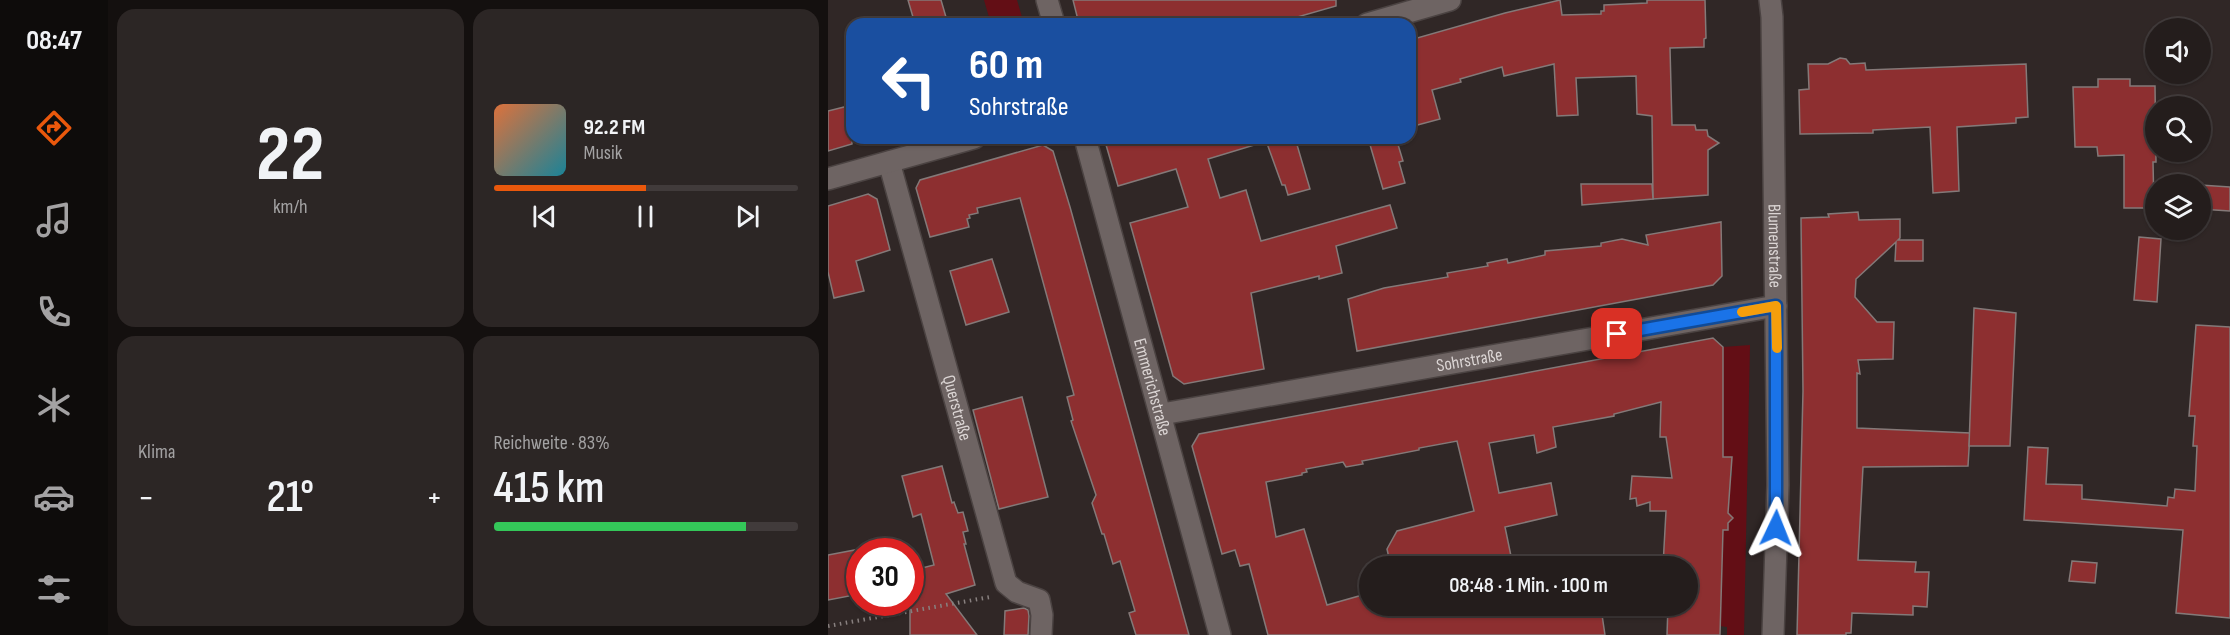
<!DOCTYPE html>
<html lang="de">
<meta charset="utf-8">
<style>
:root{--surface:#241d1c;--page:#2c2625;--text:#f1f3f6;--muted:#a3a2a3;--line:#413b3b;--accent:#ea580c}
body{margin:0;font-family:"Sofia Sans Condensed",sans-serif;background:var(--page);color:var(--text);height:100vh;display:flex;flex-direction:column;font-size:22px;white-space:nowrap}
*{box-sizing:border-box;margin:0}
p{font-size:20px;color:var(--muted)}
.icon{flex:none;width:33px;height:33px;fill:none;stroke:currentColor;stroke-width:2;stroke-linecap:round;stroke-linejoin:round}
.map{position:relative;flex:1;overflow:hidden}
.side{display:flex;flex-direction:column;gap:9px;padding:9px;background:#14100f;width:720px}
.side>*{flex:none}
.banner{position:absolute;left:18px;top:18px;width:570px;height:126px;border-radius:18px;box-shadow:0 2px 4px #0004,0 0 0 2px var(--line);background:#1a4fa0;color:#fff;overflow:hidden}
.buttons{position:absolute;left:1317px;top:18px;display:grid;gap:12px}
.buttons a{display:grid;place-items:center;width:66px;height:66px;border-radius:50%;background:var(--surface);box-shadow:0 2px 4px #0004,0 0 0 2px var(--line);font-size:30px}
.speed{position:absolute;left:18px;top:538px;display:flex;gap:12px;font-size:30px;font-weight:700;text-align:center}
.speed>*{display:grid;place-content:center;width:78px;height:78px;border-radius:50%;background:var(--surface);box-shadow:0 2px 4px #0004,0 0 0 2px var(--line);line-height:1}
.speed .limit{border:9px solid #d22;background:#fff;color:#111}
.pin{position:absolute;display:grid;place-items:center;width:51px;height:51px;color:#fff;margin:-26px;border-radius:12px;box-shadow:0 3px 9px #0006}
.me{position:absolute;width:66px;margin:-33px;rotate:2deg;stroke-linejoin:round;filter:drop-shadow(0 0 4px #0008)}
.turn{display:flex;align-items:center;gap:21px;height:126px;padding:0 24px;font-size:27px}
.turn .icon{width:78px;height:78px;stroke-width:2.5}
.turn b{display:block;font-size:42px;line-height:51px}
.big{font-size:45px;font-weight:600;line-height:1.1}
.side .tile{flex:1;display:flex;flex-direction:column;justify-content:center;gap:9px;min-width:0;padding:0 21px;border-radius:18px;background:var(--page)}
.side .dial{align-items:center;gap:0}
.dial b{font-size:78px;line-height:1}
.song{display:flex;align-items:center;gap:18px}
.cover{width:72px;height:72px;border-radius:9px;background:linear-gradient(135deg,hsl(20 70% 55%),hsl(190 70% 35%))}
.played{height:6px;border-radius:3px;background:linear-gradient(90deg,var(--accent) 50%,var(--line) 50%)}
.keys{display:flex;justify-content:space-around;direction:ltr}
.heat{display:flex;justify-content:space-between;align-items:center;font-size:33px;direction:ltr}
.charge{height:9px;border-radius:4px;background:linear-gradient(90deg,#34c759 83%,var(--line) 0)}
.side .tiles{flex:1;display:grid;gap:9px;grid-template-columns:repeat(2,1fr)}
.trip{position:absolute;left:531px;top:556px;width:339px;height:60px;border-radius:30px;background:var(--surface);box-shadow:0 2px 4px #0004,0 0 0 2px var(--line);font-weight:600;line-height:60px;text-align:center}
main{display:flex;flex:1;min-height:0}
.menu{display:flex;flex-direction:column;width:108px;justify-content:space-around;align-items:center;background:#0e0c0b;color:var(--muted)}
.menu .icon{width:42px;height:42px}
.menu .selected{color:var(--accent)}
.menu b{font-size:27px;color:var(--text)}
.map>svg:first-child{display:block}
</style>
<main>
<nav class="menu">
<b>08:47</b>
<svg class="icon selected" aria-label="directions" viewBox="0 0 24 24"><path d="M12 3l9 9-9 9-9-9zM9 14v-3h6M13 9l2 2-2 2"/></svg>
<svg class="icon" aria-label="music" viewBox="0 0 24 24"><path d="M9 18V5l10-2v13"/><circle cx="6" cy="18" r="3"/><circle cx="16" cy="16" r="3"/></svg>
<svg class="icon" aria-label="phone" viewBox="0 0 24 24"><path d="M5 4h4l2 5-3 2q2 4 5 5l2-3 5 2v4C11 20 4 13 5 4z"/></svg>
<svg class="icon" aria-label="climate" viewBox="0 0 24 24"><path d="M12 3v18M4 7l16 10M4 17L20 7"/></svg>
<svg class="icon" aria-label="car" viewBox="0 0 24 24"><path d="M5 17H2v-5l4-1 3-4h7l3 4 3 1v5h-3M9 17h6M6 11h13"/><circle cx="7" cy="17" r="2"/><circle cx="17" cy="17" r="2"/></svg>
<svg class="icon" aria-label="filters" viewBox="0 0 24 24"><path d="M4 7h16M4 17h16"/><circle cx="9" cy="7" r="2"/><circle cx="15" cy="17" r="2"/></svg>
</nav>
<section class="side">
<div class="tiles">
<div class="tile dial"><b>22</b><p>km/h</p></div>
<div class="tile">
<div class="song"><i class="cover"></i><div><b>92.2 FM</b><p>Musik</p></div></div>
<div class="played"></div>
<div class="keys"><svg class="icon" aria-label="previous" viewBox="0 0 24 24"><path d="M18 5L8 12l10 7zM5 5v14"/></svg><svg class="icon" aria-label="pause" viewBox="0 0 24 24"><path d="M8 5v14M16 5v14"/></svg><svg class="icon" aria-label="next" viewBox="0 0 24 24"><path d="M6 5l10 7-10 7zM19 5v14"/></svg></div>
</div>
<div class="tile"><p>Klima</p>
<div class="heat"><a>−</a><b class="big">21°</b><a>+</a></div>
</div>
<div class="tile"><p>Reichweite · 83%</p><b class="big">415 km</b><div class="charge"></div></div>
</div>
</section>
<div class="map">
<svg width="1402" height="635" viewBox="0 0 1402 635">
<rect width="100%" height="100%" fill="#302726"/>
<g fill="#630e15">
<path d="M 156,0 L 189,0 L 196,24 L 163,24 Z"/>
<path d="M 922,345 L 916,635 L 899,635 L 899,627 L 892,626 L 895,530 L 900,530 L 900,523 L 905,518 L 900,513 L 895,477 L 904,476 L 904,457 L 895,457 L 895,347 Z"/>
</g>
<g fill="#8d2f30" stroke="#847978" stroke-width="1.5">
<path d="M 80,0 L 113,0 L 120,24 L 87,24 Z"/>
<path d="M 245,0 L 508,0 L 508,6 L 445,24 L 251,24 Z"/>
<path d="M 732,0 L 734,15 L 773,14 L 773,11 L 776,11 L 776,5 L 819,3 L 819,0 L 877,0 L 878,38 L 876,39 L 876,47 L 842,48 L 844,125 L 867,125 L 868,130 L 879,130 L 880,136 L 891,143 L 880,150 L 880,195 L 825,199 L 824,116 L 809,114 L 808,76 L 748,78 L 750,115 L 729,116 L 726,64 L 676,76 L 674,67 L 632,79 L 633,82 L 604,90 L 612,119 L 582,127 L 582,40 L 677,13 Z"/>
<path d="M 1012,58 L 1018,59 L 1022,64 L 1037,63 L 1038,70 L 1198,64 L 1200,117 L 1188,118 L 1188,123 L 1129,127 L 1131,191 L 1105,193 L 1102,127 L 1045,130 L 1045,133 L 972,134 L 971,90 L 981,89 L 980,64 L 1000,64 Z"/>
<path d="M 1270,79 L 1302,79 L 1302,86 L 1327,86 L 1328,162 L 1325,162 L 1326,208 L 1296,208 L 1296,155 L 1270,156 L 1269,147 L 1247,147 L 1245,87 L 1270,87 Z"/>
<path d="M 24,105 L 24,144 L 0,151 L 0,111 Z"/>
<path d="M 276,138 L 432,138 L 433,143 L 380,159 L 392,198 L 418,190 L 433,241 L 562,205 L 569,228 L 508,246 L 514,273 L 491,279 L 491,276 L 423,293 L 436,369 L 356,384 L 345,376 L 302,223 L 360,207 L 348,169 L 290,186 Z"/>
<path d="M 437,138 L 467,138 L 482,189 L 460,195 L 457,185 L 454,185 Z"/>
<path d="M 540,138 L 568,138 L 575,161 L 571,162 L 577,183 L 555,189 Z"/>
<path d="M 215,145 L 225,151 L 242,207 L 361,635 L 308,635 L 301,613 L 307,611 L 292,561 L 285,564 L 276,534 L 274,534 L 264,503 L 268,495 L 243,421 L 245,420 L 239,397 L 246,395 L 192,198 L 149,208 L 150,213 L 141,215 L 142,218 L 139,219 L 141,227 L 102,237 L 88,188 L 92,180 Z"/>
<path d="M 753,184 L 824,184 L 825,199 L 754,205 Z"/>
<path d="M 1372,185 L 1402,187 L 1402,211 L 1372,209 Z"/>
<path d="M 40,194 L 49,199 L 62,250 L 28,261 L 36,291 L 6,298 L 0,272 L 0,206 Z"/>
<path d="M 1030,212 L 1031,220 L 1072,219 L 1072,238 L 1070,240 L 1095,240 L 1095,261 L 1067,261 L 1068,242 L 1028,279 L 1027,297 L 1049,322 L 1066,322 L 1065,359 L 1030,360 L 1032,374 L 1029,373 L 1029,428 L 1142,433 L 1140,466 L 1035,467 L 1030,560 L 1088,562 L 1087,572 L 1101,572 L 1099,607 L 1085,606 L 1085,615 L 1024,613 L 1023,633 L 1018,633 L 1018,635 L 969,635 L 975,391 L 973,218 L 1001,217 L 1000,214 Z"/>
<path d="M 893,222 L 894,276 L 885,285 L 529,351 L 520,299 L 556,288 L 620,277 L 619,273 L 660,266 L 659,263 L 679,259 L 680,263 L 717,255 L 717,251 L 773,246 L 773,243 L 794,239 L 820,245 L 818,235 Z"/>
<path d="M 1311,237 L 1333,239 L 1329,302 L 1306,300 Z"/>
<path d="M 164,259 L 181,312 L 138,325 L 122,271 Z"/>
<path d="M 1146,308 L 1188,313 L 1182,446 L 1141,446 Z"/>
<path d="M 1368,325 L 1402,327 L 1402,618 L 1348,613 L 1355,530 L 1196,520 L 1200,447 L 1220,448 L 1218,484 L 1254,485 L 1254,499 L 1339,506 L 1340,497 L 1346,498 L 1347,489 L 1367,491 L 1369,446 L 1365,446 L 1367,416 L 1361,416 Z"/>
<path d="M 885,338 L 895,347 L 895,457 L 904,457 L 900,513 L 905,518 L 900,523 L 900,530 L 895,530 L 892,635 L 839,635 L 840,606 L 860,606 L 860,567 L 835,566 L 838,511 L 822,511 L 822,502 L 809,506 L 808,498 L 802,499 L 804,476 L 844,478 L 838,437 L 832,437 L 833,402 L 786,414 L 786,416 L 725,427 L 728,447 L 709,453 L 706,435 L 661,443 L 671,493 L 723,483 L 729,515 L 677,527 L 683,556 L 636,567 L 563,567 L 559,549 L 569,531 L 646,511 L 629,441 L 591,448 L 591,450 L 534,461 L 535,464 L 518,467 L 515,462 L 478,469 L 479,472 L 474,473 L 474,475 L 438,482 L 448,537 L 476,529 L 499,605 L 538,594 L 541,606 L 730,606 L 732,614 L 773,608 L 777,635 L 440,635 L 421,564 L 412,566 L 407,550 L 394,554 L 364,446 L 371,434 Z"/>
<path d="M 194,397 L 220,497 L 171,509 L 145,410 Z"/>
<path d="M 114,466 L 124,503 L 126,502 L 130,513 L 135,512 L 140,531 L 135,532 L 138,544 L 136,544 L 147,585 L 118,594 L 149,635 L 82,635 L 82,571 L 106,565 L 93,514 L 85,517 L 74,476 Z"/>
<path d="M 32,549 L 32,594 L 0,600 L 0,555 Z"/>
<path d="M 1244,561 L 1269,563 L 1267,583 L 1241,581 Z"/>
<path d="M 196,608 L 200,610 L 201,616 L 200,635 L 176,635 L 177,611 Z"/>
</g>
<g fill="none" stroke-linecap="round" stroke-linejoin="round">
<g stroke="#4b4342" stroke-width="24">
<g id="minor">
<path d="M 219,0 L 226,24"/>
<path id="s1" d="M 942,0 L 944,17 L 950,485 L 945,635"/>
<path d="M 539,24 L 622,0"/>
<path id="s2" d="M 257,138 L 392,635"/>
<path id="s3" d="M 61,162 L 178,583 L 189,592 L 211,600 L 214,615 L 213,635"/>
<path d="M 0,179 L 146,138"/>
<path id="s4" d="M 334,414 L 948,306"/>
</g>
</g>
<path stroke="#88807f" stroke-width="4" stroke-dasharray="1.5 4.5" stroke-linecap="butt" d="M 0,626 L 162,597"/>
<use href="#minor" stroke="#6e6463" stroke-width="21"/>
</g>
<g fill="none" stroke-linecap="round" stroke-linejoin="round">
<g stroke="#114b97" stroke-width="15">
<path id="route" d="M 789,334 L 948,306 L 948,528"/>
</g>
<use href="#route" stroke="#1a73e8" stroke-width="10"/>
<path stroke="#f59e0b" stroke-width="10" d="M 914,312 L 948,306 L 949,348"/>
</g>
<g text-anchor="middle" stroke-width="6" stroke-linejoin="round" paint-order="stroke">
<g font-size="18" fill="#dbd5d4" stroke="#261d1d">
<text dy="6" stroke="none"><textPath href="#s1" startOffset="246">Blumenstraße</textPath></text>
<text dy="6" stroke="none"><textPath href="#s4" startOffset="312">Sohrstraße</textPath></text>
<text dy="6" stroke="none"><textPath href="#s2" startOffset="258">Emmerichstraße</textPath></text>
<text dy="6" stroke="none"><textPath href="#s3" startOffset="255">Querstraße</textPath></text>
</g>
</g>
</svg>
<div class="buttons">
<a><svg class="icon" aria-label="sound" viewBox="0 0 24 24"><path d="M4 9h4l5-4v14l-5-4H4zM17 9q2 3 0 6"/></svg></a>
<a><svg class="icon" aria-label="search" viewBox="0 0 24 24"><circle cx="10" cy="10" r="6"/><path d="M15 15l6 6"/></svg></a>
<a><svg class="icon" aria-label="layers" viewBox="0 0 24 24"><path d="M12 4l9 5-9 5-9-5zM3 14l9 5 9-5"/></svg></a>
</div>
<div class="speed"><div class="limit">30</div></div>
<div class="pin" style="left:789px;top:334px;background:#d93025"><svg class="icon" aria-label="arrive" viewBox="0 0 24 24"><path d="M6 21V4h12l-3 4 3 4H6"/></svg></div>
<svg class="me" style="left:948px;top:528px" viewBox="-20 -20 40 40"><path d="M0-17L14 15 0 8-14 15z" fill="#1a73e8" stroke="#fff" stroke-width="4"/></svg>
<div class="trip">08:48 · 1 Min. · 100 m</div>
<div class="banner">
<div class="turn"><svg class="icon" aria-label="left" viewBox="0 0 24 24"><path d="M17 20v-9H6M10 6l-5 5 5 5"/></svg><div><b>60 m</b>Sohrstraße</div></div>
</div>
</div>
</main>
